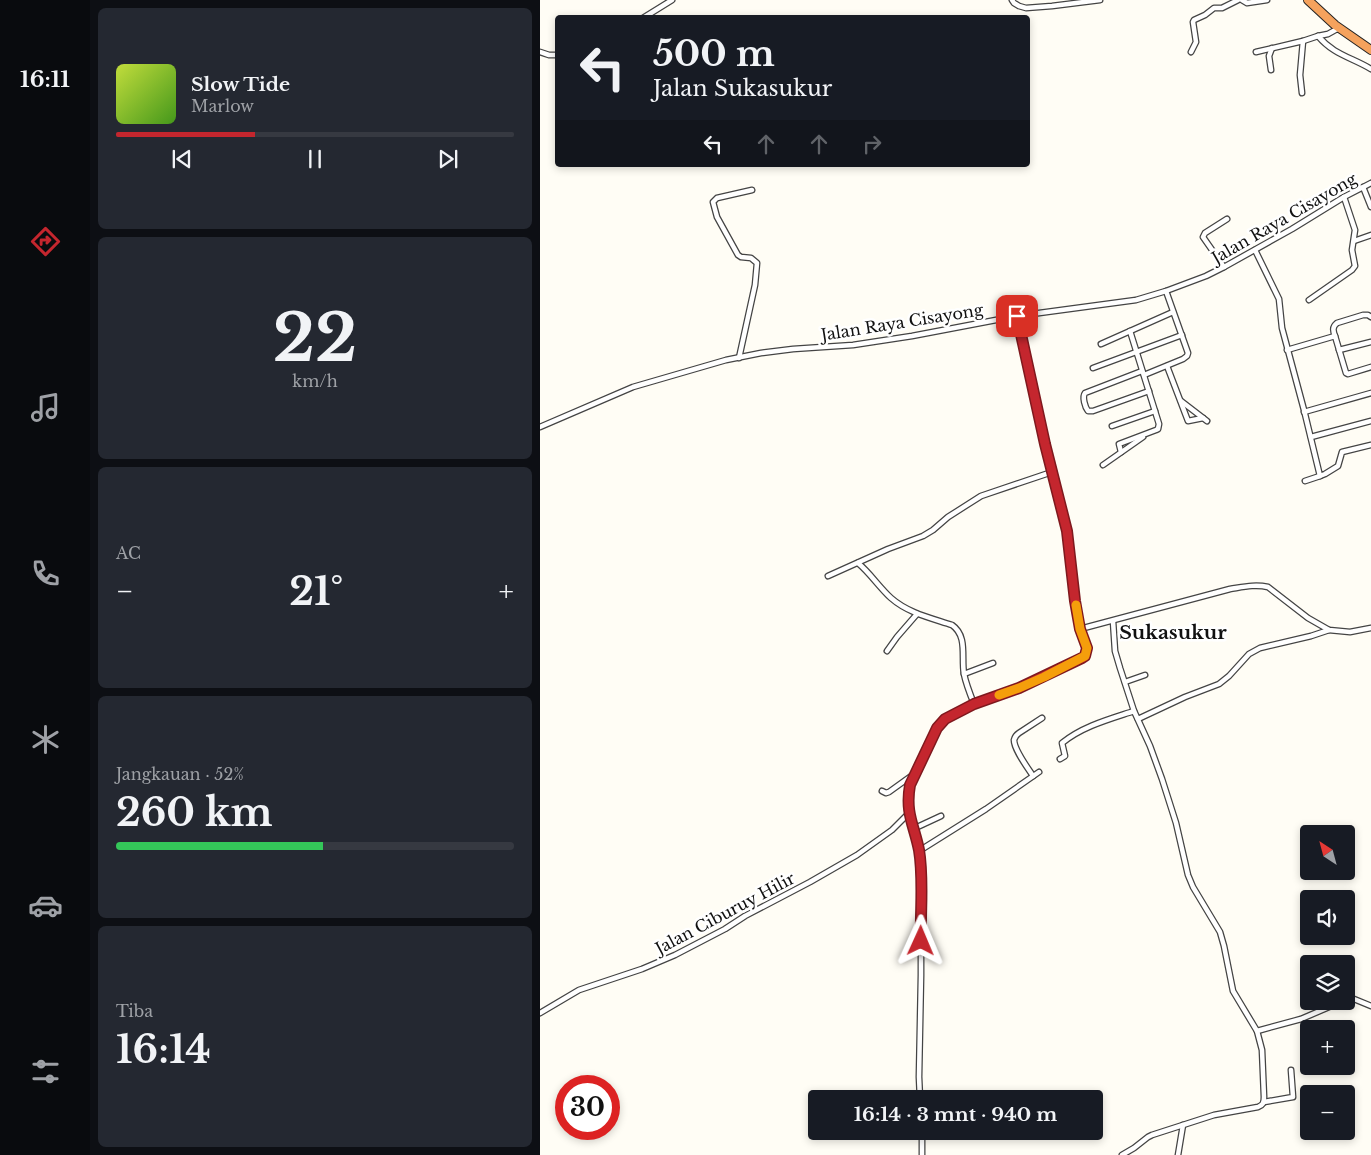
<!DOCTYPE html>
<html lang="id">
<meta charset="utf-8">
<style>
:root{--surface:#171b24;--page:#242831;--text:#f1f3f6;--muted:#9ea1a6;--line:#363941;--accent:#c4262e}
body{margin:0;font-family:"Libre Baskerville",serif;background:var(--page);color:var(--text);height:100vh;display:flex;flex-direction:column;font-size:19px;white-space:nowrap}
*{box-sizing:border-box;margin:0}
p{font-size:16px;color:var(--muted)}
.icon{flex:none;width:28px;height:28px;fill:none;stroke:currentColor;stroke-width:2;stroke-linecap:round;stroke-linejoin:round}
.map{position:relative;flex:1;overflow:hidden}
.details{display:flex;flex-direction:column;gap:8px;padding:8px;background:#0d0f14;width:450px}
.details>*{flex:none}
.guide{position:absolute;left:15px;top:15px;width:475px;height:152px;border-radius:5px;box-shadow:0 2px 8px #0003;background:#171b24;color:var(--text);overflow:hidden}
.needle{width:32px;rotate:324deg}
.controls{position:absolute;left:760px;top:825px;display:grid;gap:10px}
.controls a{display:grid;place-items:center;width:55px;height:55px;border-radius:5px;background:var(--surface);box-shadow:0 2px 8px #0003;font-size:25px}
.speed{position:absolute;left:15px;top:1075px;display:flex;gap:10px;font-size:25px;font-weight:700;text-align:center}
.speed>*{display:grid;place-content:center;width:65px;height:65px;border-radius:50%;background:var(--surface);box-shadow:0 2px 8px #0003;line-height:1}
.speed .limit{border:8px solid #d22;background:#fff;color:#111}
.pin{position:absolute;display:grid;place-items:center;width:42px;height:42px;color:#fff;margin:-21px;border-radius:10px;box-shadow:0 2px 8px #0006}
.me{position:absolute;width:55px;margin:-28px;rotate:1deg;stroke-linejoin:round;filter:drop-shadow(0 0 4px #0008)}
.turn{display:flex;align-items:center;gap:18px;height:105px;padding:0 15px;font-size:22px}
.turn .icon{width:65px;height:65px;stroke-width:2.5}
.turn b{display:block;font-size:35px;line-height:42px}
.lanes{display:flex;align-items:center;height:48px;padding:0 15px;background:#0003;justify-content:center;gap:25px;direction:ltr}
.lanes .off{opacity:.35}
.big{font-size:38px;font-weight:800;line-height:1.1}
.details .widget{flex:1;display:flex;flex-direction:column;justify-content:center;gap:8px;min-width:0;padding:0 18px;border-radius:8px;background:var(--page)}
.details .dial{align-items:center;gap:0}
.dial b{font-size:65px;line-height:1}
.song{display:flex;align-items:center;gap:15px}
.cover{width:60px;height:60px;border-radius:8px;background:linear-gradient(135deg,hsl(70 70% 55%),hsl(100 70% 35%))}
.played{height:5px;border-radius:2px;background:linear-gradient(90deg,var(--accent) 35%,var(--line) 35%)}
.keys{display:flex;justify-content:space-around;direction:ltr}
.heat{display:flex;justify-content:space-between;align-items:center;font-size:28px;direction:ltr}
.charge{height:8px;border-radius:4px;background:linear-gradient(90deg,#34c759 52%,var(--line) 0)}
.trip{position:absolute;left:268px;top:1090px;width:295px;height:50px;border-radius:5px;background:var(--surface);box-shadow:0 2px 8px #0003;font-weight:800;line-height:50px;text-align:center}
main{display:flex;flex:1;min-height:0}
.tabs{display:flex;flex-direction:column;width:90px;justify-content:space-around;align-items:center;background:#090b0e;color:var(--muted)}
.tabs .icon{width:35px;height:35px}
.tabs .on{color:var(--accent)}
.tabs b{font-size:22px;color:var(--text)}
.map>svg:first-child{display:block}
</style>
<main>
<nav class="tabs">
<b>16:11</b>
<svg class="icon on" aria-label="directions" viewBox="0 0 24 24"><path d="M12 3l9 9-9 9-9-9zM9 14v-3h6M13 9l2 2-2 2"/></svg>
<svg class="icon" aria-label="music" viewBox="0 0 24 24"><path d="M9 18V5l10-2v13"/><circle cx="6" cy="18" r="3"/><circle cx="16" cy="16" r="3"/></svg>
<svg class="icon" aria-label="phone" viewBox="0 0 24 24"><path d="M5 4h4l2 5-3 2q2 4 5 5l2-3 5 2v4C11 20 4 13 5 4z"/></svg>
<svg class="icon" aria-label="climate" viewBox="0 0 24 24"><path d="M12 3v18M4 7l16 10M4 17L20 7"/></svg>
<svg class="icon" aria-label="car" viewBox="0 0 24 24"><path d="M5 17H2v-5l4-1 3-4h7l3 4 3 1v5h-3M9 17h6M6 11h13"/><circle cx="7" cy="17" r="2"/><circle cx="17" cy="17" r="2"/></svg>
<svg class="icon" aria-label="filters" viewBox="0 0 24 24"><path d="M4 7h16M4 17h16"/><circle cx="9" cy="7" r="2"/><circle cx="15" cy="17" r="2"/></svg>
</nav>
<section class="details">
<div class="widget">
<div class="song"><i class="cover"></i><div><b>Slow Tide</b><p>Marlow</p></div></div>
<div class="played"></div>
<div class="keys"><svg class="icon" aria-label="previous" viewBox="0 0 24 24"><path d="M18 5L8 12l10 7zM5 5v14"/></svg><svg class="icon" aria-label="pause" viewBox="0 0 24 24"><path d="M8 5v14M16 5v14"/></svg><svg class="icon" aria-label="next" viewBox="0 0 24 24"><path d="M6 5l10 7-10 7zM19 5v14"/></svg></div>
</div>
<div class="widget dial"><b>22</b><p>km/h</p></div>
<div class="widget"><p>AC</p>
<div class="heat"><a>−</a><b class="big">21°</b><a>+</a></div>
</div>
<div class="widget"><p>Jangkauan · 52%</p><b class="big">260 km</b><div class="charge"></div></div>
<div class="widget"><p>Tiba</p><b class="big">16:14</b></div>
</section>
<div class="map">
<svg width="831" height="1155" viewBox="0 0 831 1155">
<rect width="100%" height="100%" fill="#fffdf5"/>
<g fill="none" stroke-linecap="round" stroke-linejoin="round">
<g stroke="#444" stroke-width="7">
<g id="street">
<path d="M 472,0 L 474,3 L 479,6 L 486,8 L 512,6 L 560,0"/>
<path d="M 702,0 L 707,3 L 727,0"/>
<path d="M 103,18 L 132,0"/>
<path d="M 778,36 C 794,55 811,57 831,69"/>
<path d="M 0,52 L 9,55 L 18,55"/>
<path d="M 651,52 L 656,42 L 653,22 L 654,20 L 665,15 L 674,8 L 682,8 L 698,0"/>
<path d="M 716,52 L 763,41 L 778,36 L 788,34 L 797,29 L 801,30"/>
<path d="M 731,70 L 729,56 L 732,48"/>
<path d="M 762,93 L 760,75 L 763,41"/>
<path d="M 823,187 L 831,207"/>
<path d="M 814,241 L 831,235"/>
<path d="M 715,250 L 739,299 L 742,328 L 764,410 L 780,476 L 785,474 L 798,466 L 802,452 L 831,445"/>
<path d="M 684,267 L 663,237 L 665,233 L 687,219"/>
<path d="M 769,300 L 812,270 L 815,266 L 812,250 L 815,230 L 804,197"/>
<path d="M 795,336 C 793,331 792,327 797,323 L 823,315 L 828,315 L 831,317"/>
<path d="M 561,344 L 633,312"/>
<path d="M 747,350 L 795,336 L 806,373 L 808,374 L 831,367"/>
<path d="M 799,350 L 831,342"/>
<path d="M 199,358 L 215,285 L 217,263 L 211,258 L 201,257 L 198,255 L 177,217 L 173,202 L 177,198 L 212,190"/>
<path d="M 627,366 L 648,421 L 663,418"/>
<path d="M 553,368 L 642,335"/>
<path d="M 602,371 L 545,393 C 542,397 545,407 548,411 L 553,411 L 609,391"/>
<path d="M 604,375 L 643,359 L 647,356 L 648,353 L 626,291"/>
<path d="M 641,401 L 667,421"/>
<path d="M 764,412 L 831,393"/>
<path d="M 572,426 L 615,411"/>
<path d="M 0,427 L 93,387 L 186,360 L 221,353 L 253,349 L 313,345 L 372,336 L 477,316 L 596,300 L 626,291 L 666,276 L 684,267 L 752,229 L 804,197 L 831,183"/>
<path d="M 771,437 L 831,421"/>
<path d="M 581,452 L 579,444 L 616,430 L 618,429 L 619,424 L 590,331"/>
<path d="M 563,465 L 603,437"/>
<path d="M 765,481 L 780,476"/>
<path d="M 318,563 C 330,573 339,587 351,598 C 368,613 391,618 412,625 C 428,636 421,658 424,674 C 426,684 430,694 434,704"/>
<path d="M 288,576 L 348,549 L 383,536 L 393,530 L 408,517 L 441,496 L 512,472"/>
<path d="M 573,621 L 575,651 L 580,668 L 594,711 L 610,746 L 622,779 L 636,823 L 648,875 L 653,887 L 680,932 L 684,946 L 693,991 L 717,1031 L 722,1050 L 724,1097 C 724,1103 723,1105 718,1107 L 674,1115 L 612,1135 L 608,1137 L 594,1148 L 582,1155"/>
<path d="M 540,629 L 690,589 C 703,587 715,584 728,587 L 768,618 L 789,630 L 810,632 L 831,628"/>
<path d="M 347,651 L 357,637 L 377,614"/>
<path d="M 424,674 L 453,663"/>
<path d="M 585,682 L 605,675"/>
<path d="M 598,719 L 645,697 L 679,684 L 689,676 L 709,654 L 720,648 L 771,636 L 789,630"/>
<path d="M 520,759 L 525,756 L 522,743 C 543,726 570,719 594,711"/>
<path d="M 493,776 C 488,768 474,750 474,740 C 475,736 476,735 479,733 L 502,718"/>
<path d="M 342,791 L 346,793 L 349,792 L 374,774"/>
<path d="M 373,829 L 401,816"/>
<path d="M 379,851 L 446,809 L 499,772"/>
<path d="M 806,1000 L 814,999 L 831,1006"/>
<path d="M 0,1013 L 39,990 L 102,969 L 135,955 L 185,929 L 205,916 L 270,882 L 317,855 L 352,830 L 369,813"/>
<path d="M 717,1031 L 761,1019 L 803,1001"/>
<path d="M 380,1099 L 379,1077 L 381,975 L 381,926 L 382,902 L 379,851 L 373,829 L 368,806 L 370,785 L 397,728 L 405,719 L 434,704 L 479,688 L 541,658 L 545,656 L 547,648 L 540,629 L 535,601 L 527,531 L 500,425 L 477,316"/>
<path d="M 724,1102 L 753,1097 L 751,1070"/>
<path d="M 382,1131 L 382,1155"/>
<path d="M 638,1155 L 643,1125"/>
</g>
</g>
<g stroke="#222" stroke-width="10">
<path id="highway" d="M 768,0 L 795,25 L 831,50"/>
</g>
<use href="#street" stroke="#fff" stroke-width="4.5"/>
<use href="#highway" stroke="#f5a25d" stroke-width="8"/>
</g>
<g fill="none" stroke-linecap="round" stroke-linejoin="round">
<g stroke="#7f191e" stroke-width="12">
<path id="route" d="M 381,941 C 380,911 384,880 379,850 C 374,825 365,813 370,785 L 397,728 L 405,719 L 434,704 L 479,688 L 542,658 L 545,656 L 547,648 L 540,629 L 535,601 L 527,531 L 505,444 L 477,316"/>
</g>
<use href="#route" stroke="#c4262e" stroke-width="9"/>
<path stroke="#f59e0b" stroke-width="9" d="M 459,695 L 479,688 L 504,677 L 545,656 L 547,648 L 540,629 L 536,605"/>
</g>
<g text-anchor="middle" stroke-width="5" stroke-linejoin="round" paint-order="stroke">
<g font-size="16" fill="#111" stroke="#fff">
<text transform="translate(744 218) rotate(-30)" y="6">Jalan Raya Cisayong</text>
<text transform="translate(362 322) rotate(-9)" y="6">Jalan Raya Cisayong</text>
<text transform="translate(185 913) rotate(-28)" y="6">Jalan Ciburuy Hilir</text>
</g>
<g font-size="19" font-weight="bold" fill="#111" stroke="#fff">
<text x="633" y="639">Sukasukur</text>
</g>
</g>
</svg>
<div class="controls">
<a><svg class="needle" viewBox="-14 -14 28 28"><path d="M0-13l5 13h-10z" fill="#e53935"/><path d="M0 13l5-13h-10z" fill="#9ea1a6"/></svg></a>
<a><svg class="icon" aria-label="sound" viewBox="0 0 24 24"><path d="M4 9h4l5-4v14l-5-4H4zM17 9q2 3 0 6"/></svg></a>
<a><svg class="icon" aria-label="layers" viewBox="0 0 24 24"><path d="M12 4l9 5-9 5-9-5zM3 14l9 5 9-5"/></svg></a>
<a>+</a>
<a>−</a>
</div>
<div class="speed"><div class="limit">30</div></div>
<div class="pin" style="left:477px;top:316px;background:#d93025"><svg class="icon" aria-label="arrive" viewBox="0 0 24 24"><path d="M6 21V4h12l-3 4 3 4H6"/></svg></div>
<svg class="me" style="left:381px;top:941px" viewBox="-20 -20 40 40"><path d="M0-17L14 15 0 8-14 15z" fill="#c4262e" stroke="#fff" stroke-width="4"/></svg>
<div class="trip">16:14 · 3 mnt · 940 m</div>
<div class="guide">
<div class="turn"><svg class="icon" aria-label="left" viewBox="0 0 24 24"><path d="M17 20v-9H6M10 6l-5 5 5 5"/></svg><div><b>500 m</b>Jalan Sukasukur</div></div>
<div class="lanes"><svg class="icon" aria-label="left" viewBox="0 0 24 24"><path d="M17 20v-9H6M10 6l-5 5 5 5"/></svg><svg class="icon off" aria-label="ahead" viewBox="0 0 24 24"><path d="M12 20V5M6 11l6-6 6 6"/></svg><svg class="icon off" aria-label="ahead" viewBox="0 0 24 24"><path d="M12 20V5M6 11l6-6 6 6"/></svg><svg class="icon off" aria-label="right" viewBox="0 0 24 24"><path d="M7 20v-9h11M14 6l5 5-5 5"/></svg></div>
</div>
</div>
</main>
